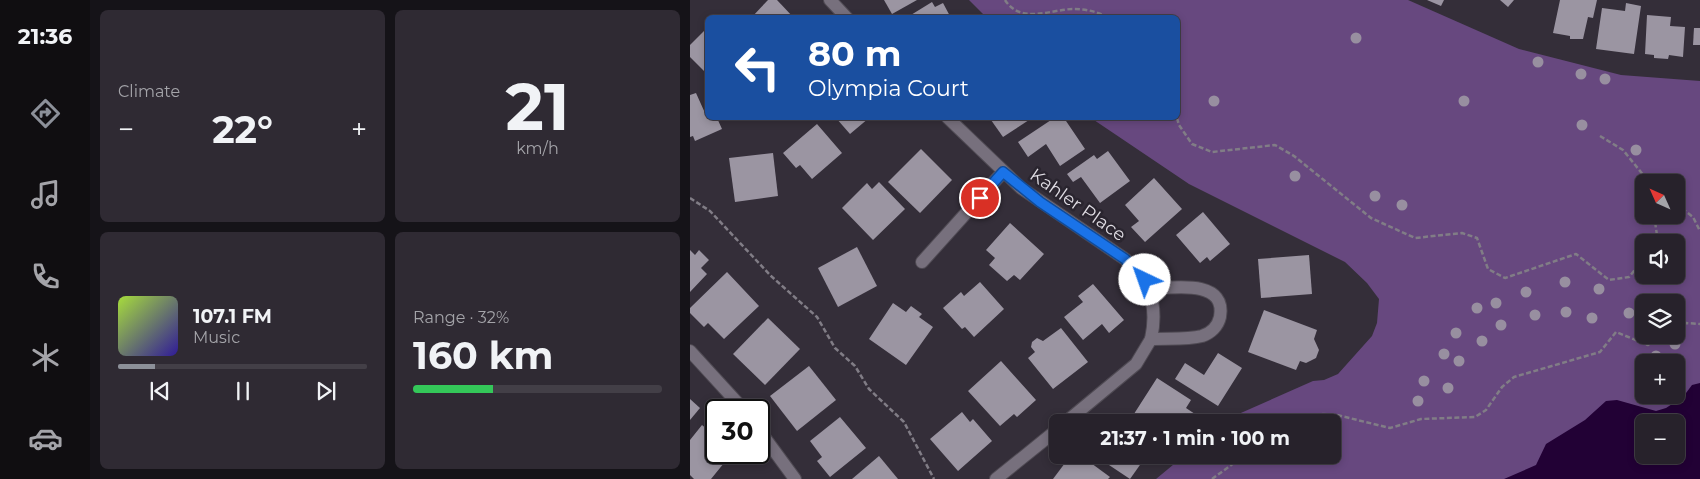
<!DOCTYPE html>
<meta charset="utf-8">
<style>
:root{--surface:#27222b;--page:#2f2a33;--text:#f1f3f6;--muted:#a4a4a9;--line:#433f47;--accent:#8c9099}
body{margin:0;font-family:Montserrat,sans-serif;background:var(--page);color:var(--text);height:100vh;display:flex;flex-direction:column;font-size:19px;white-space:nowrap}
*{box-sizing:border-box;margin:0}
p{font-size:16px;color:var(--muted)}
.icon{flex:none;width:28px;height:28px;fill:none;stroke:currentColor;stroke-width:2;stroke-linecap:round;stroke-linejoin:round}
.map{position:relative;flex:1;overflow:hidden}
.drawer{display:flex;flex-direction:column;gap:10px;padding:10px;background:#151318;width:600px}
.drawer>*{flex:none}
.banner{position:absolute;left:15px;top:15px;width:475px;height:105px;border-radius:8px;box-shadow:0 2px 8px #0003,0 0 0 1px var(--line);background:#1a4fa0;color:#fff;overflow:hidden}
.needle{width:32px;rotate:315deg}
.controls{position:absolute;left:945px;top:174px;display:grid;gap:10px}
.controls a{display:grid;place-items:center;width:50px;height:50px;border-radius:8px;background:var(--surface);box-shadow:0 2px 8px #0003,0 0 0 1px var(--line);font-size:25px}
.speed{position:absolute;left:15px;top:399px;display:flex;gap:10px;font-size:25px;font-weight:700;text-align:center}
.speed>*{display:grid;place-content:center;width:65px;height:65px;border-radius:50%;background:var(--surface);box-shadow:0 2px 8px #0003,0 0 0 1px var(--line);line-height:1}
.speed .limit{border:2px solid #111;border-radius:8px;background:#fff;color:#111}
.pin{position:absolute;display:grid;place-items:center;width:42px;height:42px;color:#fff;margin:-21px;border:2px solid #fff;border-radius:50%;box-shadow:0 1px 5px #0007}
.me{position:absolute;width:55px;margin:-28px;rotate:318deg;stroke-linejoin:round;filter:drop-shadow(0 0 4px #0008)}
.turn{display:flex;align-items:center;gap:18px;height:105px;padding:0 20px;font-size:22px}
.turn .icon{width:65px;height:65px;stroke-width:2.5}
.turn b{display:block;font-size:35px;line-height:42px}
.big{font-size:38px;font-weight:700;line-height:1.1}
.drawer .card{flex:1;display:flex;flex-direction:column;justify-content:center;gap:8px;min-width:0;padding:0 18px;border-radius:8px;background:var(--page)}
.drawer .dial{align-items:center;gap:0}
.dial b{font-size:65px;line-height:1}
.song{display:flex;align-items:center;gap:15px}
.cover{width:60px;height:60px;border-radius:8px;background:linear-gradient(135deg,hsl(80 70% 55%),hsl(250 70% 35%))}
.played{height:5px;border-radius:2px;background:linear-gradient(90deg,var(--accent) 15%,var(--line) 15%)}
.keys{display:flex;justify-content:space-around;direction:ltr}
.heat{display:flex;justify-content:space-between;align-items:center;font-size:28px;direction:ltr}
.charge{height:8px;border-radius:4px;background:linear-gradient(90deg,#34c759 32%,var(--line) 0)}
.drawer .tiles{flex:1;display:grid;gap:10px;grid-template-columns:repeat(2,1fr)}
.trip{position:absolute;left:359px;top:414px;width:292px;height:50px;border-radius:8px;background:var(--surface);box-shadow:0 2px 8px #0003,0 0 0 1px var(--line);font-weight:700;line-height:50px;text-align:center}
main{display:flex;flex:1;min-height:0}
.tab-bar{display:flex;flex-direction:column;width:90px;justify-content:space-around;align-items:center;background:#100e11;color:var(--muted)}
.tab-bar .icon{width:35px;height:35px}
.tab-bar .selected{color:var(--accent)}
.tab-bar b{font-size:22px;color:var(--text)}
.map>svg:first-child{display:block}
</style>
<main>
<nav class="tab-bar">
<b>21:36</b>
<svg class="icon selected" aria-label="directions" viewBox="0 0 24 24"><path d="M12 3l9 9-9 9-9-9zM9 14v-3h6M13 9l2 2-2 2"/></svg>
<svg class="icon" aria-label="music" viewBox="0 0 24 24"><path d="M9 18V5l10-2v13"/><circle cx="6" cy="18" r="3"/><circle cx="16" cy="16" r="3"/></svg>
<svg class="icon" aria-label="phone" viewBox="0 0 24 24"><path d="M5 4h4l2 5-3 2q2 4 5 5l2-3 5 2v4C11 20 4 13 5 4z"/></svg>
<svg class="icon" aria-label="climate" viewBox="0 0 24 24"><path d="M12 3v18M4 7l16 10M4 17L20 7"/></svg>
<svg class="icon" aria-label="car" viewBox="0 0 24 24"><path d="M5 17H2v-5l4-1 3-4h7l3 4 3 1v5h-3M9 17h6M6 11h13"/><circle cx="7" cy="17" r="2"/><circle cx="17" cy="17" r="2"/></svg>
</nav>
<section class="drawer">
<div class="tiles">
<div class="card"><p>Climate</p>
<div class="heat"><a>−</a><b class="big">22°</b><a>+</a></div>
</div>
<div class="card dial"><b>21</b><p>km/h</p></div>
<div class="card">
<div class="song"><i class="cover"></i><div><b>107.1 FM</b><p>Music</p></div></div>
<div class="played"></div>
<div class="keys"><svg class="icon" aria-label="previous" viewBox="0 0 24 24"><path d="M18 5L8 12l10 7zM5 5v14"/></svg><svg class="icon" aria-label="pause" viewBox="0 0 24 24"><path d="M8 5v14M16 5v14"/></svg><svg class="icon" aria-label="next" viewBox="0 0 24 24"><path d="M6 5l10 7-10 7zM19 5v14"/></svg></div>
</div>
<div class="card"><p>Range · 32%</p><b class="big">160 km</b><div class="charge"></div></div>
</div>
</section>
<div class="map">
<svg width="1010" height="479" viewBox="0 0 1010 479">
<rect width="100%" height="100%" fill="#342e39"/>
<path fill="#67487f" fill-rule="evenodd" d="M 279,0 L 718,0 L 829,49 L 931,75 L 1010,81 L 1010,479 L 466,479 L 495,455 L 642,455 L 642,422 L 535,422 L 544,416 L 623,381 L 634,380 L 648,374 L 682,336 L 687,323 L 689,299 L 677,283 L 655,262 L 499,184 L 401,118 L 488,118 L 488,18 L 296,17 ZM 954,182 L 986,182 L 986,215 L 954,215 ZM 954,242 L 986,242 L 986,275 L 954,275 ZM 954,302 L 986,302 L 986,335 L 954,335 ZM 954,362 L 986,362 L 986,395 L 954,395 ZM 954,422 L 986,422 L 986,455 L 954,455 Z"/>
<path fill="#220135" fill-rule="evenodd" d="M 1010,383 L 1010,479 L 814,479 L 846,465 L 856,444 L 895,420 L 916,401 L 927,400 L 966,411 L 976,408 L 993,397 L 1002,385 ZM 986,422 L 986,455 L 954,455 L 954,422 Z"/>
<g fill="#9b95a2">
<path d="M 78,0 L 87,0 L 104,18 L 61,18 Z"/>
<path d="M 194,0 L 227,0 L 202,14 Z"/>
<path d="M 737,0 L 754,0 L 751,6 Z"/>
<path d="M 810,0 L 824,0 L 818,7 Z"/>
<path d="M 870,0 L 907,0 L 903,18 L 898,17 L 893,39 L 880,39 L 880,36 L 863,33 Z"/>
<path d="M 242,2 L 245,7 L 253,3 L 261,18 L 216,18 Z"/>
<path d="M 936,3 L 951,6 L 944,54 L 906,49 L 912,8 L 935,11 Z"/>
<path d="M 957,15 L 981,17 L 980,26 L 995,27 L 993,57 L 979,55 L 978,59 L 964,58 L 964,55 L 955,54 Z"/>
<path d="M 18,27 L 18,75 L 0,57 L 0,45 Z"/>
<path d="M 1004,28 L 1010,28 L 1010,45 L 1003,45 Z"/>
<path d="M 6,93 L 15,113 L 18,111 L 18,118 L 27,118 L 32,129 L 5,141 L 3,136 L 0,137 L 0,95 Z"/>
<path d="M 146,118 L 179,118 L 160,134 Z"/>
<path d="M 305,118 L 342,118 L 313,137 L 301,120 Z"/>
<path d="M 364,118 L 374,118 L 395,149 L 370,166 L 356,144 L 338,157 L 328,142 Z"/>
<path d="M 127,124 L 152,153 L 122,179 L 110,165 L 106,168 L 93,153 Z"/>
<path d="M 231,149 L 262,180 L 230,213 L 198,182 Z"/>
<path d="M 418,151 L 440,181 L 410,203 L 391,177 L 383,182 L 377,174 L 404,155 L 407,159 Z"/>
<path d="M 83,153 L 88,196 L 45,202 L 39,158 Z"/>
<path d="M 464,178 L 492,209 L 455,242 L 441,227 L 449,221 L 435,205 Z"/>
<path d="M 189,182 L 215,209 L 183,240 L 152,208 L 177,183 L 182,189 Z"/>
<path d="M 513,212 L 540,244 L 520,261 L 517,257 L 510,263 L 486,235 Z"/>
<path d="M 320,223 L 354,254 L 330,280 L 324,275 L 317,281 L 299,265 L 305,258 L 296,250 Z"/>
<path d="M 167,247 L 187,286 L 148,307 L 128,268 Z"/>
<path d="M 0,250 L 5,255 L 9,250 L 19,260 L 11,268 L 17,274 L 0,292 Z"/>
<path d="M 619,255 L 622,294 L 571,298 L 568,259 Z"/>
<path d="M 37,272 L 69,306 L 34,339 L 18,323 L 14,327 L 0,313 L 0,308 Z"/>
<path d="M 290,282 L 314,309 L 284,337 L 275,327 L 272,329 L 253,308 L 271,292 L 274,296 Z"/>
<path d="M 403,284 L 434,320 L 419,333 L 412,324 L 393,340 L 374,317 L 393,302 L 388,296 Z"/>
<path d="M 203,303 L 216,312 L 221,306 L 232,314 L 229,317 L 243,327 L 216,365 L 179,339 Z"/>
<path d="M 574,310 L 627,330 L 624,339 L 629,350 L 626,358 L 616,363 L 610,361 L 606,370 L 558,352 Z"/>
<path d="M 78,318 L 110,349 L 75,385 L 43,354 Z"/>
<path d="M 371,328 L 398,362 L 363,389 L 338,358 L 345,352 L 341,347 L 342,342 L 347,338 L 353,341 Z"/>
<path d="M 528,353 L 552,368 L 528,406 L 485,379 L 495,363 L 514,375 Z"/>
<path d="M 311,361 L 346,400 L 327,417 L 324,414 L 310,426 L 278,391 Z"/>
<path d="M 119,366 L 146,400 L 107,431 L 80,396 Z"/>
<path d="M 467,378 L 501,400 L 496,408 L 505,414 L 500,422 L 450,422 L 442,417 Z"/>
<path d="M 0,399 L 10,408 L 0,420 Z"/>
<path d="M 272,412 L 280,422 L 283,419 L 302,441 L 268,471 L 240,439 Z"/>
<path d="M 423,416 L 432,422 L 419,422 Z"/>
<path d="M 150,417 L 176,448 L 140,477 L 127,461 L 132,457 L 120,441 Z"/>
<path d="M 12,425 L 26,437 L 26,452 L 43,452 L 21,479 L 4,479 L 0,475 L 0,440 Z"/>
<path d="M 381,455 L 390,455 L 420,477 L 418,479 L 363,479 Z"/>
<path d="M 404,455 L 457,455 L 440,479 Z"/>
<path d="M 189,456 L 208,479 L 162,479 Z"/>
</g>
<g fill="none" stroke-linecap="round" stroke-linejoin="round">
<g stroke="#4f4a53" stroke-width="14">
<g id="minor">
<path d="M 140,0 L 157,18"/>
<path d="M 258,118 L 331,188 L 435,259 C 461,280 468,307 461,339"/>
<path d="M 232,262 L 313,172"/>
<path d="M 0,351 L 54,410"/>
<path d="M 376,422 L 446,364 L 461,339 C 477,338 497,340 512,336 C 521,333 528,326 530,317 C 537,278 481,288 459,289"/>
<path d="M 69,430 L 105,479"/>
<path d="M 306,479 L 368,429"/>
</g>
</g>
<g stroke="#817d86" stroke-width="2.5" stroke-dasharray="5 2.5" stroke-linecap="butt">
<path d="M 315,0 C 331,25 361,9 384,9 C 397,9 408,12 419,18"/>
<path d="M 487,118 L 489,125 L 502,144 L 522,152 L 585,145 L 604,156 L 681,218 L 725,238 L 772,233 L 787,238 L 798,269 L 815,278 L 886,254 L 919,280 L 939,277 L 954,259"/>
<path d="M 910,136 L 933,150 L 959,182"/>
<path d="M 0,198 L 20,211 L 81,276 L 127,317 L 145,348 L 165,366 L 179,389 L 214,422 L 244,479"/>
<path d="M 986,204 L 1003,217 L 1010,231"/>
<path d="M 964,215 L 968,242"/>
<path d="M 986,325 L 996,323 L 1010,324"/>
<path d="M 596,422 L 611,416 L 632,414 L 647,415 L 700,428 L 731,419 L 785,417 L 796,410 L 812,387 L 824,377 L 910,352 L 926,332 L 958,345 L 969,335"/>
<path d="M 522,479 L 555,455"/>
</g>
<use href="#minor" stroke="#77707d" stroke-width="12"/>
</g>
<g fill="#988fa0">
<circle cx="666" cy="38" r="5.5"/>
<circle cx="848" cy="62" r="5.5"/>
<circle cx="891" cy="74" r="5.5"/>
<circle cx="915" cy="79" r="5.5"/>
<circle cx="524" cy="101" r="5.5"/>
<circle cx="774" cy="101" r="5.5"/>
<circle cx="892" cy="125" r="5.5"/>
<circle cx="946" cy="150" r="5.5"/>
<circle cx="605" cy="176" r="5.5"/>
<circle cx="685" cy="196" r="5.5"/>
<circle cx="712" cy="205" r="5.5"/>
<circle cx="875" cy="282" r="5.5"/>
<circle cx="909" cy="289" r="5.5"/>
<circle cx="836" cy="292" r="5.5"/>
<circle cx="806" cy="303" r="5.5"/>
<circle cx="787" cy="308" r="5.5"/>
<circle cx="876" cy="312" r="5.5"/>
<circle cx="939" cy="313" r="5.5"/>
<circle cx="845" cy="315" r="5.5"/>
<circle cx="902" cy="318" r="5.5"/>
<circle cx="811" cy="325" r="5.5"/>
<circle cx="766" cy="333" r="5.5"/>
<circle cx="792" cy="341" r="5.5"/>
<circle cx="985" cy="344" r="5.5"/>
<circle cx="754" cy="354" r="5.5"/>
<circle cx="966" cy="356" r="5.5"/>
<circle cx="769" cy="361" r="5.5"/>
<circle cx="734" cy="381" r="5.5"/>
<circle cx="758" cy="388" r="5.5"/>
<circle cx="728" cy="401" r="5.5"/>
</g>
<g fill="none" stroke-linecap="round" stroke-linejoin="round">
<g stroke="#114b97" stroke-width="12">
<path id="route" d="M 290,198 L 313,172 L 350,202 L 435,259 L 455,280"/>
</g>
<use href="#route" stroke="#1a73e8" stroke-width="9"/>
</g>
<g text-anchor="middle" stroke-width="5" stroke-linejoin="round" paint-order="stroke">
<g font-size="18" fill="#dfdce3" stroke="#2a252f">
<text transform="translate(388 205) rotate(35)" y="6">Kahler Place</text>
</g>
</g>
</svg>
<div class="controls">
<a><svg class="needle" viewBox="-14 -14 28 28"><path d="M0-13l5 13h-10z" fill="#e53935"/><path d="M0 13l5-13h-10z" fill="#a4a4a9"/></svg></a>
<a><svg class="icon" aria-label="sound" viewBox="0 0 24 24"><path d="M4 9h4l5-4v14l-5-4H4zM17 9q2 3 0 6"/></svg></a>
<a><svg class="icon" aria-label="layers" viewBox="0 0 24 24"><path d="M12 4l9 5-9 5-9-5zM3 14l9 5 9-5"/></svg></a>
<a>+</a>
<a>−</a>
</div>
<div class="speed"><div class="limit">30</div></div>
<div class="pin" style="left:290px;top:198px;background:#d93025"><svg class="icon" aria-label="arrive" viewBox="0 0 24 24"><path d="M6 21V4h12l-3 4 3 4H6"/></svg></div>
<svg class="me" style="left:455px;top:280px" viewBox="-20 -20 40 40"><circle r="19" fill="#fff"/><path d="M0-13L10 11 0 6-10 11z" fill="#1a73e8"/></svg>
<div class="trip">21:37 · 1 min · 100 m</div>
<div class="banner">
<div class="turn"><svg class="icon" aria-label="left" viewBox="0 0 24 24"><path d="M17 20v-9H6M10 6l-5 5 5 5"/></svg><div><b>80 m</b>Olympia Court</div></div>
</div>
</div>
</main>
